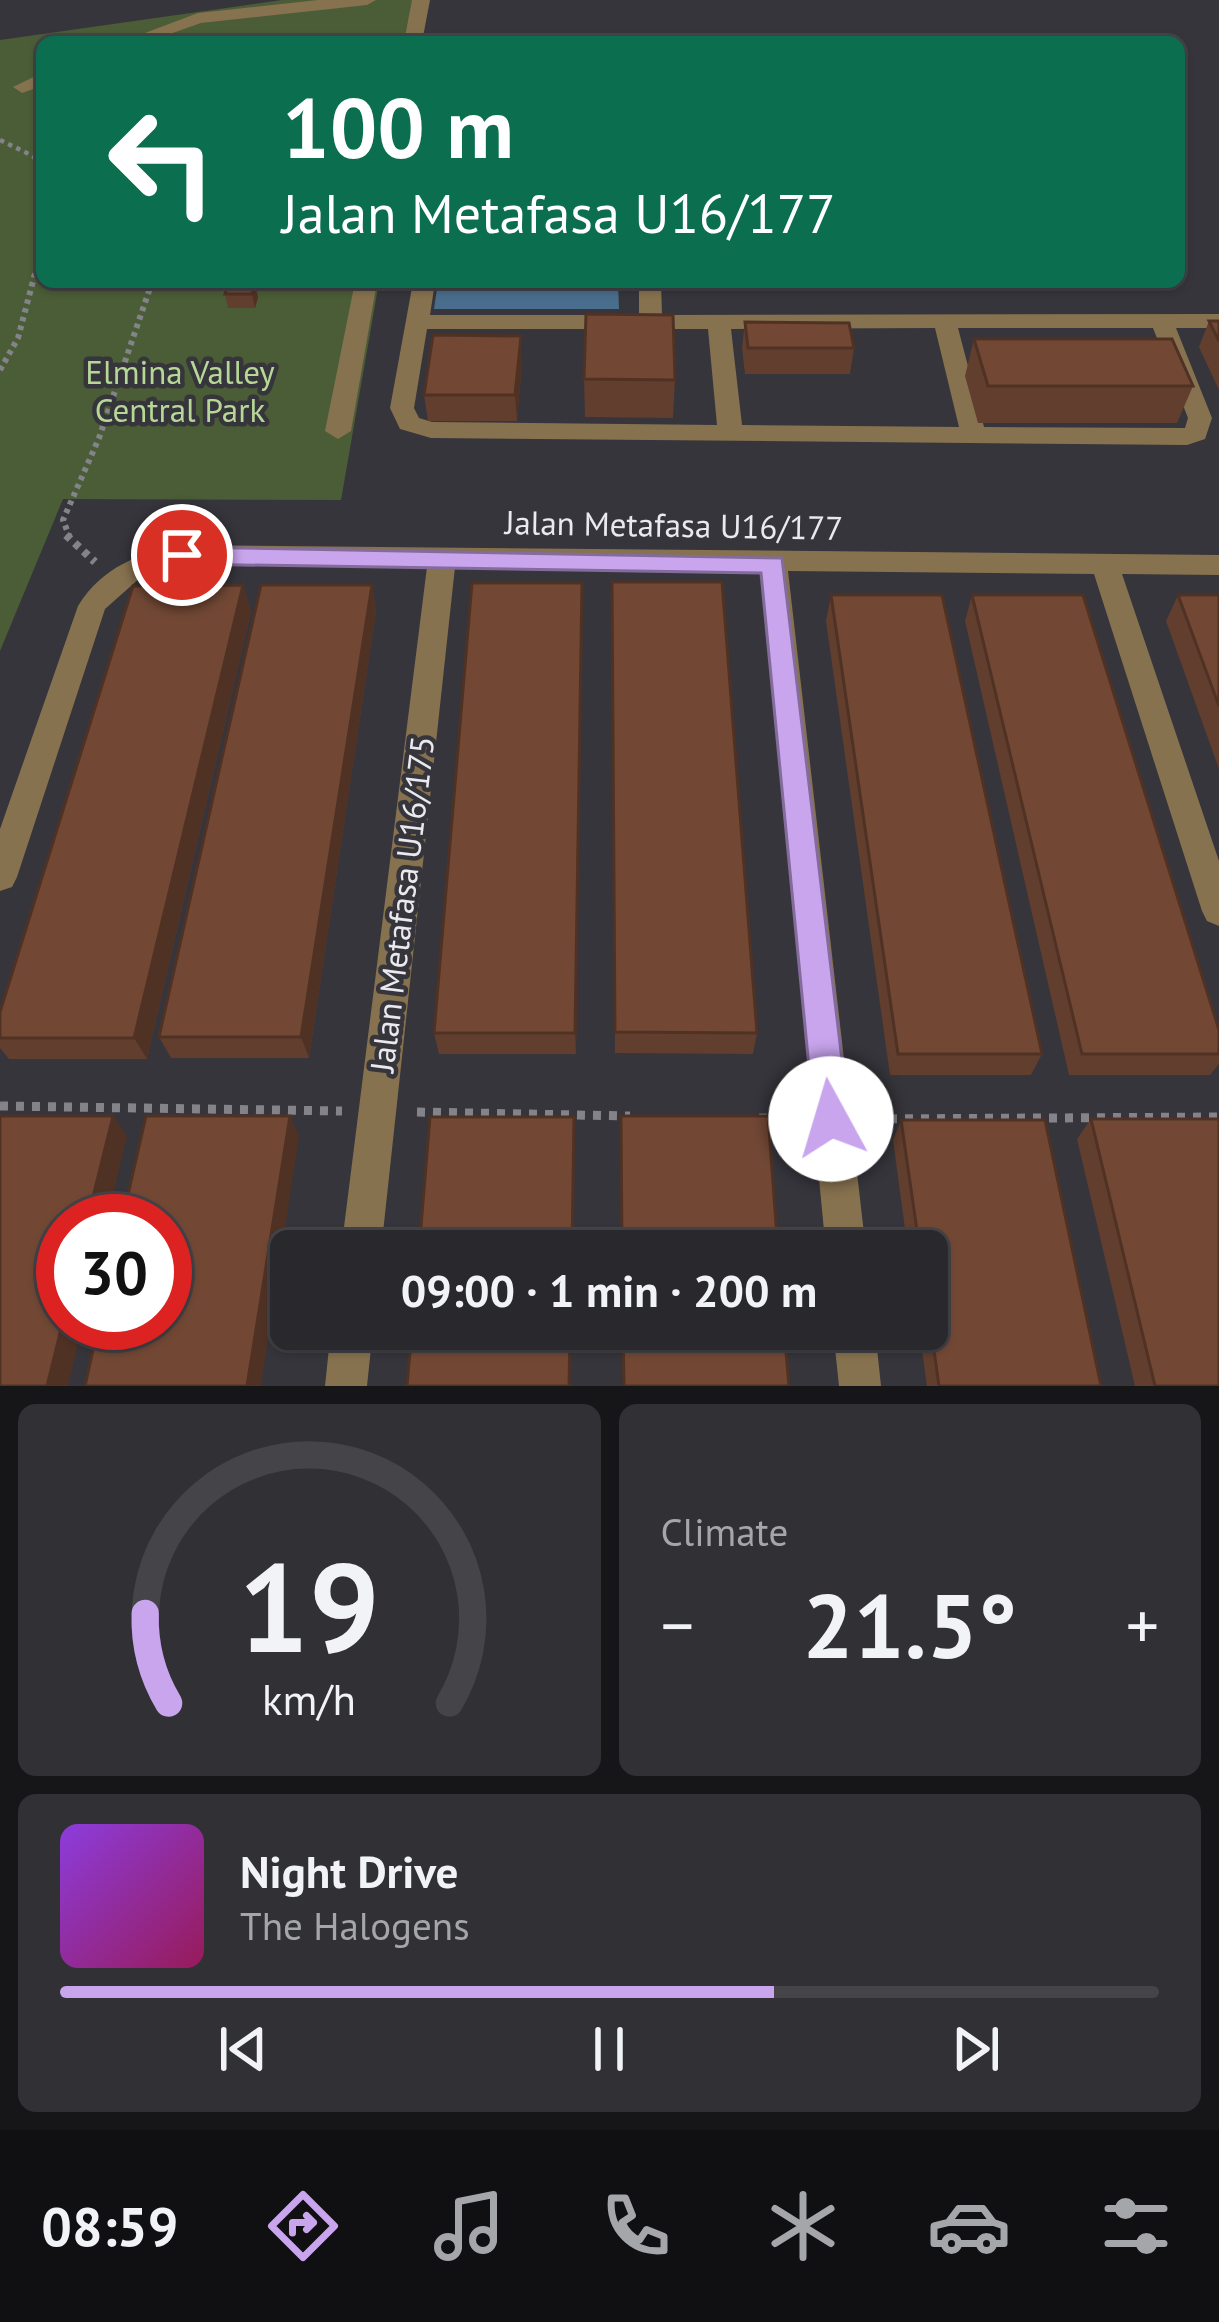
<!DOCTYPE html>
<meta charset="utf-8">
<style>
:root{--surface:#28282d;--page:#303035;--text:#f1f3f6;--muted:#a5a6aa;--line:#444449;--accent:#c9a5ee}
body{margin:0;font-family:"PT Sans",sans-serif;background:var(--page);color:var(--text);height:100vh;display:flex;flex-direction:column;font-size:45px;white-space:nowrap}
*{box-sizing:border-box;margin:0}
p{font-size:39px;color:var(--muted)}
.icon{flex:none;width:66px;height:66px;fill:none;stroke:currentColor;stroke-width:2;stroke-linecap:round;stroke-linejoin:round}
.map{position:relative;height:1386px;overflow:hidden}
.panel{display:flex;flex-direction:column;gap:18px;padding:18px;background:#161619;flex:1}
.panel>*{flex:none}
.guide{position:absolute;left:36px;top:36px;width:1149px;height:252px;border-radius:18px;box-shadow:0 3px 9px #0004,0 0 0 3px var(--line);background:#0b6e4f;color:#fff;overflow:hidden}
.speed{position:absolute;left:36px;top:1194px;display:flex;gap:24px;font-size:60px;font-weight:700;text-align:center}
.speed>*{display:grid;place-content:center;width:156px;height:156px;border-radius:50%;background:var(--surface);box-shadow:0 3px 9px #0004,0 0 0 3px var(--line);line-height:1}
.speed .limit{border:18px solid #d22;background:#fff;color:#111}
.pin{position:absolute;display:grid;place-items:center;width:102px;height:102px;color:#fff;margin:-51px;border:6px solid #fff;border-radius:50%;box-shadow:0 3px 12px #0007}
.me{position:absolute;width:132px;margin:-66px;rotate:354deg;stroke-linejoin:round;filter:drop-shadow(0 0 9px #0008)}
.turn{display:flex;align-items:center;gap:42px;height:252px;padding:0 48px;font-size:54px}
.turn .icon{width:156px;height:156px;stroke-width:2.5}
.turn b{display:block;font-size:84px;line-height:102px}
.big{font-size:90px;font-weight:600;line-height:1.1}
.panel .card{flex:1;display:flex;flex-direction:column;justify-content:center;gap:18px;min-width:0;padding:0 42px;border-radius:18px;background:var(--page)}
.panel .dial{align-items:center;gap:0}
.dial svg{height:312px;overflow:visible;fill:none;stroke:var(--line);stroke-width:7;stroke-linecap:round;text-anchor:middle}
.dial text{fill:var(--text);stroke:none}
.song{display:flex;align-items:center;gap:36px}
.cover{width:144px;height:144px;border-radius:18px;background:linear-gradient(135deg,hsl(270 70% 55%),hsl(330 70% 35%))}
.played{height:12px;border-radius:6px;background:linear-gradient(90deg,var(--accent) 65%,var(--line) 65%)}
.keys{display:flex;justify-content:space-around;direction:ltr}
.heat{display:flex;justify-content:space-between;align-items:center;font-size:66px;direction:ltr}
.panel .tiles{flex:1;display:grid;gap:18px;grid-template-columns:1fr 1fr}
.card:last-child{grid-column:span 2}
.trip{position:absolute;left:270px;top:1230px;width:678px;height:120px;border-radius:18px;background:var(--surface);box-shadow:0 3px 9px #0004,0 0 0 3px var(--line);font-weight:600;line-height:120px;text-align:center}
.dock{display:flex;height:192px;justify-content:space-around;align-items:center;background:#101012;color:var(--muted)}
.dock .icon{width:84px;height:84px}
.dock .on{color:var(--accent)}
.dock b{font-size:54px;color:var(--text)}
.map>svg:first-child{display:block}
</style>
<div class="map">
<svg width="1219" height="1386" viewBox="0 0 1219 1386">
<rect width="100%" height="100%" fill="#36353c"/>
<path fill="#4a5d36" d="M 282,0 L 428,0 L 421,42 L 42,42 L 42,282 L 379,282 L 341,500 L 63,499 L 0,651 L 0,40 Z"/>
<path fill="#496e8d" d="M 438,282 L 618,282 L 619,309 L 434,309 Z"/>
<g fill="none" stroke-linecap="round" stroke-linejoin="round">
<path stroke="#848389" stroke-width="4.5" stroke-dasharray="4.5 4.5" stroke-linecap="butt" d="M 0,140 L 33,156 L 42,168"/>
<g stroke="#848389" stroke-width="6" stroke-dasharray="4.5 4.5" stroke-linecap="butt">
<path d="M 0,370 L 18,338 L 42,247"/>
<path d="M 70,538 L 63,520 L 99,438 L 152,282"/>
</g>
<path stroke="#848389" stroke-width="8" stroke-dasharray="6 6" stroke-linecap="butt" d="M 66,535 L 95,562"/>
<g stroke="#848389" stroke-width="9" stroke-dasharray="8 8" stroke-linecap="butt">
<path d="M 0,1106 L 342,1111"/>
<path d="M 417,1112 L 630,1116"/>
<path d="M 759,1118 L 792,1119"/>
<path d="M 873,1119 L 1219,1117"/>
</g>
<g fill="#87724f" fill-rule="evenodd">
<path d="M 318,0 L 376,0 L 367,5 L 201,23 L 147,42 L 121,42 L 198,13 Z"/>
<path d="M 412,0 L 430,0 L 422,42 L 404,42 Z"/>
<path d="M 42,73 L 42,86 L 22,93 L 13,87 Z"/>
<path d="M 355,282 L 377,282 L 351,431 L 338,439 L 325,431 Z"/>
<path d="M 413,282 L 435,282 L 430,315 L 639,315 L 639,282 L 661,282 L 662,315 L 1219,314 L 1219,328 L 1176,328 L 1212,418 L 1205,439 L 1187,445 L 431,438 L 400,429 L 390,408 ZM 935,328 L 959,427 L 742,425 L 731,329 ZM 958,328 L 1153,328 L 1188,418 L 1185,428 L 984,427 ZM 427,329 L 708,329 L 717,425 L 432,422 L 419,418 L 414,408 Z"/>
<path d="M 182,545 L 1219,555 L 1219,575 L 1122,574 L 1219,861 L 1219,926 L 1207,921 L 1202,911 L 1094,574 L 788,571 L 866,1251 L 826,1251 L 760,570 L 455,567 L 381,1251 L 341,1251 L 427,567 L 182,565 L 141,577 L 105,609 L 17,877 L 12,887 L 0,891 L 0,829 L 78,606 C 102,567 139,553 182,545 Z"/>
<path d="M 331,1329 L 373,1329 L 367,1386 L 325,1386 Z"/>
<path d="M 833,1329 L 875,1329 L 881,1386 L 839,1386 Z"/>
</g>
</g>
<g fill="#623e2e">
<path d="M 228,284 L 258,297 L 255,308 L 228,308 L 225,294 Z"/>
<path d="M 1209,321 L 1219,321 L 1219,390 L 1199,347 Z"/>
<path d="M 745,322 L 854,348 L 850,374 L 745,374 L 742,348 Z"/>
<path d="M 974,339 L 1193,386 L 1177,423 L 978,423 L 965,376 Z"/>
<path d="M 522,362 L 517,421 L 428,421 L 424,395 Z"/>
<path d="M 584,379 L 675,380 L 673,418 L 585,417 Z"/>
<path d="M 612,582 L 757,1033 L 753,1054 L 615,1053 Z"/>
<path d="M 243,585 L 251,611 L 147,1059 L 9,1059 L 0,1048 L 0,1012 Z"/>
<path d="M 372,585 L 376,611 L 309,1058 L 171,1058 L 159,1037 Z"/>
<path d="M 831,595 L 1042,1054 L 1031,1075 L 890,1075 L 826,621 Z"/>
<path d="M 972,595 L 1219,1030 L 1219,1064 L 1210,1075 L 1069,1075 L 965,621 Z"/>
<path d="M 1178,595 L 1219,595 L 1219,769 L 1166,621 Z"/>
<path d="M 582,609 L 576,1054 L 439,1054 L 434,1033 Z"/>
<path d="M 1091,1119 L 1219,1386 L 1135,1386 L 1077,1139 Z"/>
<path d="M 901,1120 L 1101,1386 L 927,1386 L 919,1329 L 927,1329 L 927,1251 L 908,1251 L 893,1140 Z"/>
</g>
<g fill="#503225">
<path d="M 255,284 L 258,297 L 255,308 L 252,294 Z"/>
<path d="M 521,336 L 522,362 L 517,421 L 515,395 Z"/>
<path d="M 582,583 L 582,609 L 576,1054 L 575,1033 Z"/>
<path d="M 243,585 L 251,611 L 147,1059 L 134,1038 Z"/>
<path d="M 372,585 L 376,611 L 309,1058 L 301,1037 Z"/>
<path d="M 113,1116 L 127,1136 L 107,1221 L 87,1221 Z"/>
<path d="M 290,1116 L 299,1136 L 261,1386 L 247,1386 Z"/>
<path d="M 63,1323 L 83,1323 L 68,1386 L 47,1386 Z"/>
</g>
<g fill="#724835" stroke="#503225" stroke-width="3">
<path d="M 228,284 L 255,284 L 252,294 L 225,294 Z"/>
<path d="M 586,314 L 673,315 L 675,380 L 584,379 Z"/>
<path d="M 1209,321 L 1219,321 L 1219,341 Z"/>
<path d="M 745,322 L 849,323 L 854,348 L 748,348 Z"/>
<path d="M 433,335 L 521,336 L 515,395 L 424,395 Z"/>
<path d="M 974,339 L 1172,339 L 1193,386 L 988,386 Z"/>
<path d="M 612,582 L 722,582 L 757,1033 L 615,1032 Z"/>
<path d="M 472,583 L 582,583 L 575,1033 L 434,1033 Z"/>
<path d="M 243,585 L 134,1038 L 0,1038 L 0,1012 L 133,586 Z"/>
<path d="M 261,585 L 372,585 L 301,1037 L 159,1037 Z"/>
<path d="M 831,595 L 942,595 L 1042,1054 L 898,1054 Z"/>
<path d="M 972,595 L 1083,595 L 1219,1030 L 1219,1054 L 1082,1054 Z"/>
<path d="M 1178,595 L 1219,595 L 1219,706 Z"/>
<path d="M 0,1116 L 113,1116 L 87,1221 L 63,1221 L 63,1321 L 47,1386 L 0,1386 Z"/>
<path d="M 146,1116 L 290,1116 L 247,1386 L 85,1386 L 99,1323 L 165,1323 L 165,1221 L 122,1221 Z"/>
<path d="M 621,1116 L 768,1116 L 778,1251 L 622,1251 Z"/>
<path d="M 430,1117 L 574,1117 L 572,1251 L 419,1251 Z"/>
<path d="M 1091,1119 L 1219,1119 L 1219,1386 L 1155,1386 Z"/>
<path d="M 901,1120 L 1045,1120 L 1101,1386 L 939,1386 L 927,1301 L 927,1251 L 920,1251 Z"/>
<path d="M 412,1329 L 570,1329 L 569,1386 L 407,1386 Z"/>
<path d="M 623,1329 L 784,1329 L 789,1386 L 624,1386 Z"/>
</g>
<path fill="#c9a5ee" stroke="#836b9b" stroke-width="3" d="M 182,547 L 782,558 L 849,1119 L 844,1131 L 831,1136 L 819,1131 L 814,1119 L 761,573 L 182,564 L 169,555 Z"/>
<g text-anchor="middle" stroke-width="9" stroke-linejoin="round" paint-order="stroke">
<g font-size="33" fill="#b6d795" stroke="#36353c">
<text x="180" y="384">Elmina Valley<tspan x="180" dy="38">Central Park</tspan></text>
</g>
<g font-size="33" fill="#eae9ee" stroke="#36353c">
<text transform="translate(674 525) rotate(1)" y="12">Jalan Metafasa U16/177</text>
<text transform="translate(402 904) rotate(-83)" y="12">Jalan Metafasa U16/175</text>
</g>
</g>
</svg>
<div class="speed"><div class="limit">30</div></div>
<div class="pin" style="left:182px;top:555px;background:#d93025"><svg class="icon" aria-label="arrive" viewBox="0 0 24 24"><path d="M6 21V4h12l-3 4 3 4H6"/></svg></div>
<svg class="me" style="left:831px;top:1119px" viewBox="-20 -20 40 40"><circle r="19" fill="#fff"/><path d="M0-13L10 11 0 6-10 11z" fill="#c9a5ee"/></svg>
<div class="trip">09:00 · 1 min · 200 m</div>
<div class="guide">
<div class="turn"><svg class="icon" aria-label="left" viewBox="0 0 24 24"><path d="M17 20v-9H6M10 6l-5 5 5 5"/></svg><div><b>100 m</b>Jalan Metafasa U16/177</div></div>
</div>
</div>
<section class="panel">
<div class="tiles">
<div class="card dial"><svg viewBox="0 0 100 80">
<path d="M14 69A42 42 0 1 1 86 69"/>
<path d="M14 69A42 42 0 0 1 8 46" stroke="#c9a5ee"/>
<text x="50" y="56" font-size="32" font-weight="700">19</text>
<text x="50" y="72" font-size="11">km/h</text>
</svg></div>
<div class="card"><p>Climate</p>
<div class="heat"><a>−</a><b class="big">21.5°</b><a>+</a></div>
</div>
<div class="card">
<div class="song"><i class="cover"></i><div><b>Night Drive</b><p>The Halogens</p></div></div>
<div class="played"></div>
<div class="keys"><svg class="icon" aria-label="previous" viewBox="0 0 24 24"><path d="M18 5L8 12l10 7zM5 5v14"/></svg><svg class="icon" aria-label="pause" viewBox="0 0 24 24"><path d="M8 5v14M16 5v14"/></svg><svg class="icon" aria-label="next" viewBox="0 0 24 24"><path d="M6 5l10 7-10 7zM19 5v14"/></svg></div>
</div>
</div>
</section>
<nav class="dock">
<b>08:59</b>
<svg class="icon on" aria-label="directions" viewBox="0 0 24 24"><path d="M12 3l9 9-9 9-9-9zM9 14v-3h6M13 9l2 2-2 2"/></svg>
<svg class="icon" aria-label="music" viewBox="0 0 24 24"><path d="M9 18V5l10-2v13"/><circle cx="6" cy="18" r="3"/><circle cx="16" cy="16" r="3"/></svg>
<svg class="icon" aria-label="phone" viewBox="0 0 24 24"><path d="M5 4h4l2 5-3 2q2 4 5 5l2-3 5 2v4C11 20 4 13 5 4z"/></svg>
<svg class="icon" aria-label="climate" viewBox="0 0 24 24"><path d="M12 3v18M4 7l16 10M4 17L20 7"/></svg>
<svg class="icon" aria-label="car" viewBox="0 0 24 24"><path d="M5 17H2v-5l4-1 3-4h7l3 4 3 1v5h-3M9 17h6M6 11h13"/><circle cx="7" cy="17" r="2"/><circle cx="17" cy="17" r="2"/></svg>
<svg class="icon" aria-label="filters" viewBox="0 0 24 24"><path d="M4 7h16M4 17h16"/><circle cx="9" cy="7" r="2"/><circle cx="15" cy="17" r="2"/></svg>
</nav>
